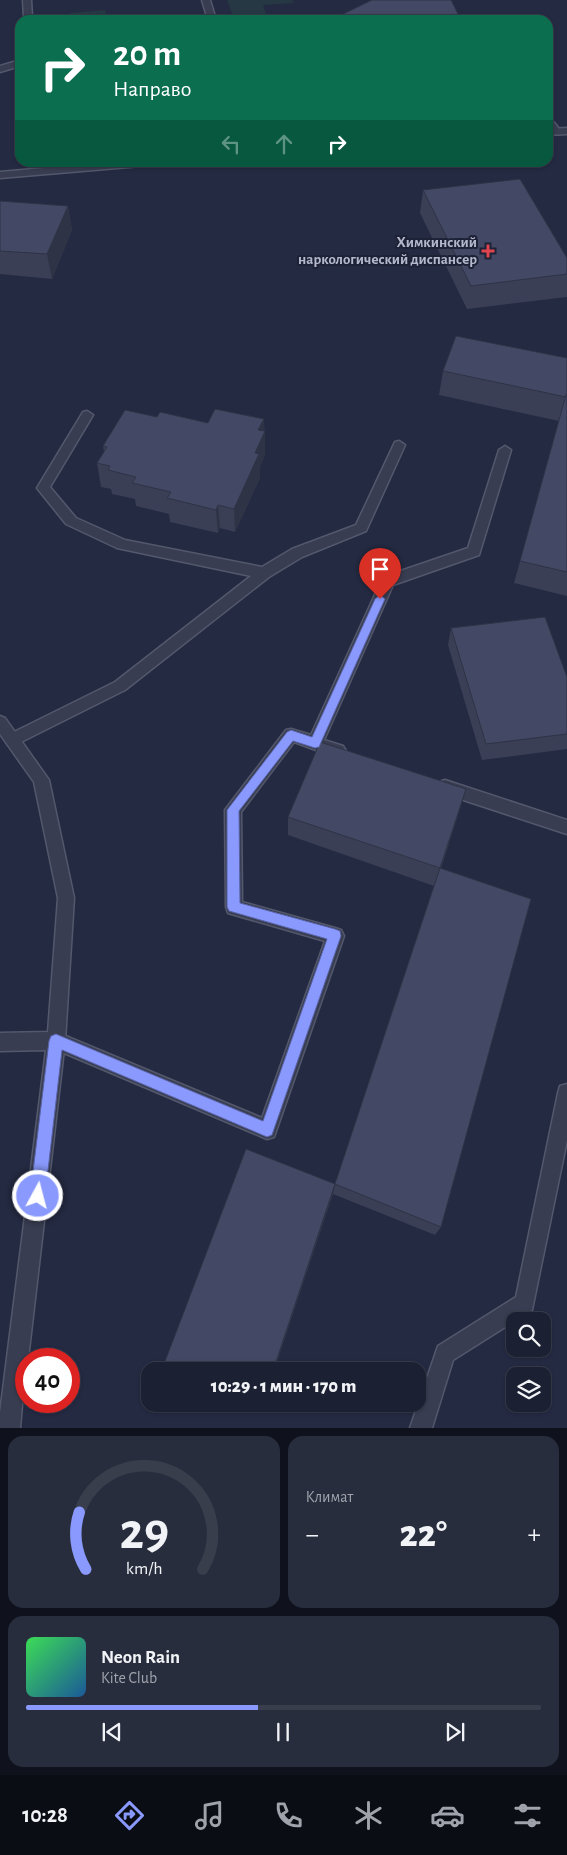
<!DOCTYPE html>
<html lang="ru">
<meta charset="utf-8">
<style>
:root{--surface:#1b2032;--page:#282d3e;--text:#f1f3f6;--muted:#a0a3ac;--line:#393e4d;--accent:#8999fd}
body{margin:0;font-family:"Alegreya Sans",sans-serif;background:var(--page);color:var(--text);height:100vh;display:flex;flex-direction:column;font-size:19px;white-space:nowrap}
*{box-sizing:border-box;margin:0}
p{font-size:16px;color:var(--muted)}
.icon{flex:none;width:28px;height:28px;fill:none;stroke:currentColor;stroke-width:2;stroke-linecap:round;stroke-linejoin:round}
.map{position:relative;height:1428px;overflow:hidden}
.sheet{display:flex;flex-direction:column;gap:8px;padding:8px;background:#0f121c;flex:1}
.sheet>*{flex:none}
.banner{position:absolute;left:15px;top:15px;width:538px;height:152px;border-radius:15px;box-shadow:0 1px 4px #0004,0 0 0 1px var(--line);background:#0b6e4f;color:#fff;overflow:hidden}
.buttons{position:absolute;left:506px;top:1312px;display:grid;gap:10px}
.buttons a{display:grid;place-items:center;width:45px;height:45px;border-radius:10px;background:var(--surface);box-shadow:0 1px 4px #0004,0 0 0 1px var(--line);font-size:25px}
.speed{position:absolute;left:15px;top:1348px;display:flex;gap:10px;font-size:25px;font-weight:700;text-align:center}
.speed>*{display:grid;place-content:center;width:65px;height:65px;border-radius:50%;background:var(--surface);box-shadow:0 1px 4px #0004,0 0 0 1px var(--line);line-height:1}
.speed .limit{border:8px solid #d22;background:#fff;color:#111}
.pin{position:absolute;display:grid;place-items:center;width:42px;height:42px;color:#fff;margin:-51px -21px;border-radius:50% 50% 50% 0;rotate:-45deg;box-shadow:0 0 5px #0007}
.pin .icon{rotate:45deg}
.me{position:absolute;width:55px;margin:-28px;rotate:7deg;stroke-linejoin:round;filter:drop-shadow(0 0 4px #0008)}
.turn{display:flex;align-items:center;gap:18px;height:105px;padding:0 15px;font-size:22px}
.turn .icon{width:65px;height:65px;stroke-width:2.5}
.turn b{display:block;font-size:35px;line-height:42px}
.lanes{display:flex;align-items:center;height:48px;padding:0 15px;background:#0003;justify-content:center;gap:25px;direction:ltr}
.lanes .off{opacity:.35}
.big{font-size:38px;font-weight:800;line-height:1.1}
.sheet .tile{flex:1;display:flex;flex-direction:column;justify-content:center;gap:8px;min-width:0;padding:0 18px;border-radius:15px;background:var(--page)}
.sheet .dial{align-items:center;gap:0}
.dial svg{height:130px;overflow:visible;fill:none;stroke:var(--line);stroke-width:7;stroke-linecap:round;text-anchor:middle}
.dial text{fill:var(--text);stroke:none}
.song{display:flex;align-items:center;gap:15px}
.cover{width:60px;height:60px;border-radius:8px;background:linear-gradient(135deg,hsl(130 70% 55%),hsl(210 70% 35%))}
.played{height:5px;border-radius:2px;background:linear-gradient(90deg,var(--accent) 45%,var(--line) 45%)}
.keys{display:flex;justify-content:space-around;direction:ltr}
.heat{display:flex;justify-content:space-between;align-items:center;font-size:28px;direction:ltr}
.sheet .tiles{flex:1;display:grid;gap:8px;grid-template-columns:1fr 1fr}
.tile:last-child{grid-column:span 2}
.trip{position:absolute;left:141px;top:1362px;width:285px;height:50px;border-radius:15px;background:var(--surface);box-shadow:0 1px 4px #0004,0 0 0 1px var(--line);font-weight:800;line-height:50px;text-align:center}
.tabs{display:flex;height:80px;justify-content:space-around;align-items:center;background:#0b0d14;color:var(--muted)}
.tabs .icon{width:35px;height:35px}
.tabs .on{color:var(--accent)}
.tabs b{font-size:22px;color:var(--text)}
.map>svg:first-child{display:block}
</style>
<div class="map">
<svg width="567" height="1428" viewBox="0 0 567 1428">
<rect width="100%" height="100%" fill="#242a42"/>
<g fill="#263843">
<path d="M 227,0 L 292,0 L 294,3 L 263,5 L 268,20 L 235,20 Z"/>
<path d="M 105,10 L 107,17 L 122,20 L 71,20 L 70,13 Z"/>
</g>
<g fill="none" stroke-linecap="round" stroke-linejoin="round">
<g stroke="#53586c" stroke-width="3">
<g id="service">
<path d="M 23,0 L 31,0 L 32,16 L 36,20 L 27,20 L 24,17 Z"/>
<path d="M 20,60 L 20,66 L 0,72 L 0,66 Z"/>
<path d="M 548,119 C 553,120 561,129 559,134 L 553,134 L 548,128 Z"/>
<path d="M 87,411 L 93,415 L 50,487 L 76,518 L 125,540 L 262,567 L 292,549 L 356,525 L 395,442 L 399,441 L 405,445 L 366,531 L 302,557 L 269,577 L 125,690 L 13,746 L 8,745 L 5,740 L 8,735 L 115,682 L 251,576 L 117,548 L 66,524 L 37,488 L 83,412 Z"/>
<path d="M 505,446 L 511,450 L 479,555 L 393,585 L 324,740 L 343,746 L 346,751 L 343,756 L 338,758 L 294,742 L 241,812 L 242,902 L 335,928 L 341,930 L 344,936 L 274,1137 L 267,1139 L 50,1047 L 47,1041 L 50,1035 L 56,1032 L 262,1118 L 325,941 L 228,913 L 226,907 L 225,810 L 286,730 L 291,729 L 311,735 L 383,577 L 468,548 L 499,450 Z"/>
<path d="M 445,780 L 567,820 L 567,834 L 439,792 L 437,787 L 439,782 Z"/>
<path d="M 567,1084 L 567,1140 L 532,1310 L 453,1360 L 432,1428 L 410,1428 L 438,1346 L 516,1297 L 558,1093 L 560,1086 Z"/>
</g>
</g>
<g stroke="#53586c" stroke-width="3">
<g id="tertiary">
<path d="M 202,0 L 210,0 L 216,20 L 208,20 Z"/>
<path d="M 567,128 L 567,134 L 548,135 L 548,129 Z"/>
<path d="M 112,162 L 158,162 L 153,165 L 0,178 L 0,172 Z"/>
<path d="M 0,716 L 5,718 L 49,780 L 74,898 L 65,1041 L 28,1359 L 26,1359 L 20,1428 L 0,1428 L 0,1413 L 46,1050 L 0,1051 L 0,1033 L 48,1032 L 58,898 L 34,782 L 0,734 Z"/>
</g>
</g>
<use href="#service" fill="#393d51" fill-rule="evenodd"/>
<use href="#tertiary" fill="#393d51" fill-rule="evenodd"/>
</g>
<g fill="#3a3f56">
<path d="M 423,190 L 567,258 L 567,297 L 467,309 L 420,213 Z"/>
<path d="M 0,201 L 68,206 L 72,230 L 52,279 L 0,274 Z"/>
<path d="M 567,358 L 567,596 L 514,583 L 559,421 L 439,395 L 443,371 Z"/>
<path d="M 157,417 L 208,423 L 264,419 L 265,455 L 260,467 L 260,478 L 235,532 L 220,528 L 218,533 L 170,522 L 169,514 L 136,506 L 135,499 L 112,494 L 111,489 L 101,487 L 97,463 L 104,452 L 103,446 Z"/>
<path d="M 451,628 L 567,677 L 567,749 L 482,760 L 448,645 Z"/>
<path d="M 466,789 L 460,809 L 441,869 L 441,1227 L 435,1235 L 333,1194 L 274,1371 L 177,1371 L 169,1367 L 164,1364 L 335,1184 L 434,886 L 288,835 L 288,817 Z"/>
</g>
<g fill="#2f3346">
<path d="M 68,206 L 72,230 L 52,279 L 47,254 Z"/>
<path d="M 264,419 L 264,434 L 265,431 L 265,455 L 260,467 L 260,478 L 235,532 L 234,509 L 255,453 L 258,430 Z"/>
<path d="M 218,505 L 220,528 L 218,533 L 216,510 Z"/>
<path d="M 466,789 L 460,809 L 435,886 L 440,868 Z"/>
<path d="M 335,1184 L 333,1194 L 274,1371 L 273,1371 Z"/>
</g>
<g fill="#434964" stroke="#2f3346">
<path d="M 372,0 L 451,0 L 461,20 L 340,20 L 339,16 Z"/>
<path d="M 520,179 L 567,258 L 567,274 L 471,286 L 423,190 Z"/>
<path d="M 0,201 L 68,206 L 47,254 L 0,251 Z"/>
<path d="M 456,336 L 567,358 L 567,393 L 566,397 L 443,371 Z"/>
<path d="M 566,395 L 567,395 L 567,572 L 520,561 Z"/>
<path d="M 215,409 L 264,419 L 258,430 L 265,431 L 255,453 L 259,454 L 234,509 L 218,505 L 216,510 L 167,498 L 171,492 L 132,483 L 136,477 L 108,470 L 110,466 L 97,463 L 107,447 L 103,446 L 125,410 L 157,417 L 160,412 L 208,423 Z"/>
<path d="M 545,617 L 567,677 L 567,734 L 486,744 L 451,628 Z"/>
<path d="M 320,742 L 466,789 L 440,868 L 288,817 Z"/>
<path d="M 440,868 L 531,899 L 441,1227 L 335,1184 Z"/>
<path d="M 246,1149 L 335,1184 L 273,1371 L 180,1371 L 164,1364 Z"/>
<path d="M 252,1404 L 262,1404 L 260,1408 Z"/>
</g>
<path fill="#8999fd" stroke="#5963a4" d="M 380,595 L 385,599 L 319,747 L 315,748 L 293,741 L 239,811 L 240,903 L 335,929 L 340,931 L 341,936 L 272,1135 L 267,1137 L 62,1050 L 45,1196 L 43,1201 L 38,1203 L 32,1201 L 30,1196 L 49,1041 L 51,1036 L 56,1034 L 263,1121 L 327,939 L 229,911 L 227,907 L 227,810 L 287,732 L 291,730 L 312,737 L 375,599 Z"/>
<path fill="#e0444e" stroke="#1d2237" stroke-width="2" d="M485.5 243.5h5v5h5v5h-5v5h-5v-5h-5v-5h5z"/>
<g text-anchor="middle" stroke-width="4" stroke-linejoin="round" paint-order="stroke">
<g font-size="15" font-weight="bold" fill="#b5b8cc" stroke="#1d2237" text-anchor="end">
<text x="477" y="247">Химкинский<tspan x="477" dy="17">наркологический диспансер</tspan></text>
</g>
</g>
</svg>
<div class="buttons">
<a><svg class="icon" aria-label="search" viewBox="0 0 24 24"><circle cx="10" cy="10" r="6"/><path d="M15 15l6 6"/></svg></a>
<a><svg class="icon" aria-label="layers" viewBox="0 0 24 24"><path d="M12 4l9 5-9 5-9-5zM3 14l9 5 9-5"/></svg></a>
</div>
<div class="speed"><div class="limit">40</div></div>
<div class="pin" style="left:380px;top:599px;background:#d93025"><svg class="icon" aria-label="arrive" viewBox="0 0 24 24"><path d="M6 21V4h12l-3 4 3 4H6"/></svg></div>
<svg class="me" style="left:38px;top:1196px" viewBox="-20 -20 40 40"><circle r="17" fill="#8999fd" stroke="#fff" stroke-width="3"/><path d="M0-11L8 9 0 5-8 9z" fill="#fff"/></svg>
<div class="trip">10:29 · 1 мин · 170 m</div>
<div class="banner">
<div class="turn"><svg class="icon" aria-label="right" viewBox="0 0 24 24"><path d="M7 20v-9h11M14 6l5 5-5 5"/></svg><div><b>20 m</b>Направо</div></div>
<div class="lanes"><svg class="icon off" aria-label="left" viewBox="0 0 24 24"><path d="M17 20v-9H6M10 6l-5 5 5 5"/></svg><svg class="icon off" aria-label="ahead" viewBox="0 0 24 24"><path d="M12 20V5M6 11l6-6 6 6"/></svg><svg class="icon" aria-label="right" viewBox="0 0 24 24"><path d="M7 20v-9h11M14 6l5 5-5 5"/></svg></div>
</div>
</div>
<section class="sheet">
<div class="tiles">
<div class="tile dial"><svg viewBox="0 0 100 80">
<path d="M14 69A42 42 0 1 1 86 69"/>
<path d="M14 69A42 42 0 0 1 10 34" stroke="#8999fd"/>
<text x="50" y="56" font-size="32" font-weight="700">29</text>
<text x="50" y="72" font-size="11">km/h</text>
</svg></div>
<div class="tile"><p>Климат</p>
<div class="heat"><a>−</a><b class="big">22°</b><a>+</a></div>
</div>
<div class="tile">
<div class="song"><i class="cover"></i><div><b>Neon Rain</b><p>Kite Club</p></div></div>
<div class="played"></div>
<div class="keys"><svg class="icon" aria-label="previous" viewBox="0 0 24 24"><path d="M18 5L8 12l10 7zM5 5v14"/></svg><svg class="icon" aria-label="pause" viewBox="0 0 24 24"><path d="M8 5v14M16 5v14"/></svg><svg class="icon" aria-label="next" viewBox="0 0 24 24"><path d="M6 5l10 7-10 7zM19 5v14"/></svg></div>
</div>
</div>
</section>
<nav class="tabs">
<b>10:28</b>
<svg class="icon on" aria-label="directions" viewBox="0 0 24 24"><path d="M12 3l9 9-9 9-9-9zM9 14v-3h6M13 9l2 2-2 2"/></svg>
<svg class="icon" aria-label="music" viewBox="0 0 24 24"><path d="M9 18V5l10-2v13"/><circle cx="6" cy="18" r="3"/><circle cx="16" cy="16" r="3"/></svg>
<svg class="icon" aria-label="phone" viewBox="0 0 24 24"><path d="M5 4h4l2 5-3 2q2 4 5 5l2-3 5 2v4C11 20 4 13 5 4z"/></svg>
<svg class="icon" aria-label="climate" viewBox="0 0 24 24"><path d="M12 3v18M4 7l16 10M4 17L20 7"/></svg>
<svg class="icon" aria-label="car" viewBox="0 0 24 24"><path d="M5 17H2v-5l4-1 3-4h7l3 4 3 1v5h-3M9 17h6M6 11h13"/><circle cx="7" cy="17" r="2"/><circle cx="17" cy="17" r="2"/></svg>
<svg class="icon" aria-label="filters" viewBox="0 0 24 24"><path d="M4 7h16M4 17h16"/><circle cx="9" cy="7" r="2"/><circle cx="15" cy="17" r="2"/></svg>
</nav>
